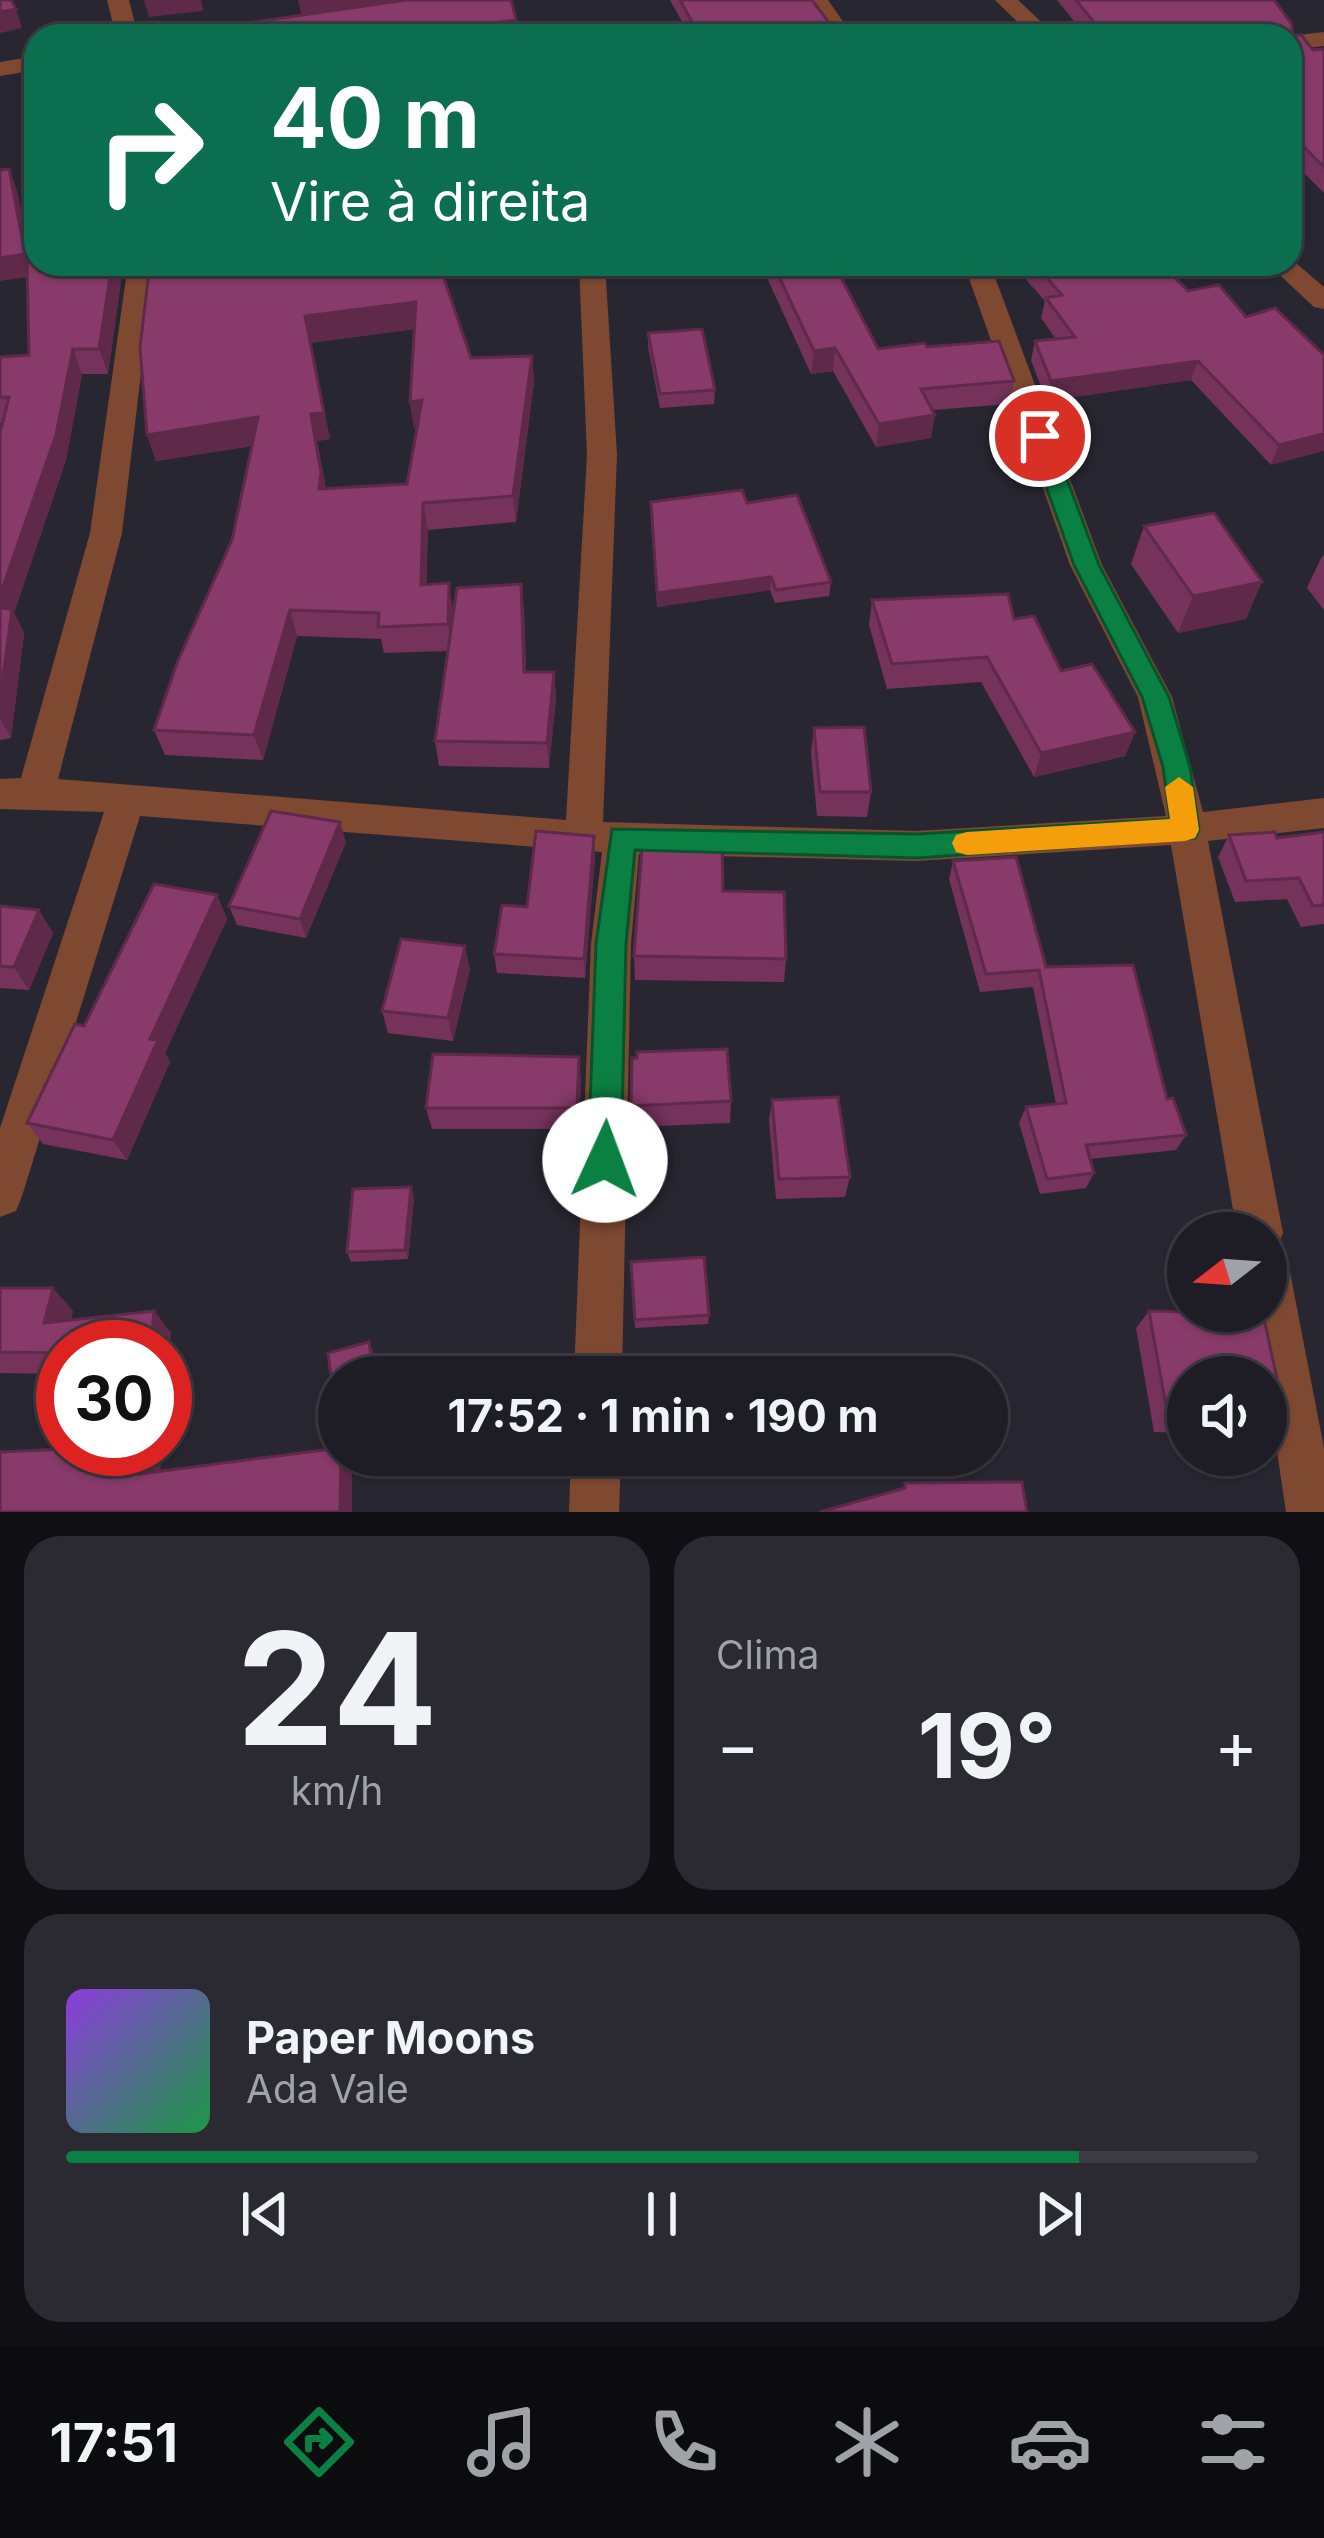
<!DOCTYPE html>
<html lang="pt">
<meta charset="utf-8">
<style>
:root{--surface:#1e1d25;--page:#2b2a32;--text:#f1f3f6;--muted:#a1a2a7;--line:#3c3b42;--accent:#0b8043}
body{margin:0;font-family:Inter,sans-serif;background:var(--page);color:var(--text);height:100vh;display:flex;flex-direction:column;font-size:45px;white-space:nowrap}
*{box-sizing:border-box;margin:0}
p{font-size:39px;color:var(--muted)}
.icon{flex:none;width:66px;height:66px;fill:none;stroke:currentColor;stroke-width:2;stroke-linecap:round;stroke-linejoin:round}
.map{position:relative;height:1512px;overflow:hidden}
.sheet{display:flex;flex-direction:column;gap:24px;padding:24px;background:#101014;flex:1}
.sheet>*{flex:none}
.hud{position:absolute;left:24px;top:24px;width:1278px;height:252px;border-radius:36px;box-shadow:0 3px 9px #0004,0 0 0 3px var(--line);background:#0b6e4f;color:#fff;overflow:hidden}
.needle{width:78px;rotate:253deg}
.buttons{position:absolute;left:1167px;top:1212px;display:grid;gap:24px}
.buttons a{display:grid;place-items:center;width:120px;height:120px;border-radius:50%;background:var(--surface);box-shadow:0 3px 9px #0004,0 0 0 3px var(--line);font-size:60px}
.speed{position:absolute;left:36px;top:1320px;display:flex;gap:24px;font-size:60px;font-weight:700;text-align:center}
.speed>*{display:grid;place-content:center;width:156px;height:156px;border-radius:50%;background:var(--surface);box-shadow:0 3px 9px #0004,0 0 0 3px var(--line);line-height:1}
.speed .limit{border:18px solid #d22;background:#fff;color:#111}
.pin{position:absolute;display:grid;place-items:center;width:102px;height:102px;color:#fff;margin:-51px;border:6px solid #fff;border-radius:50%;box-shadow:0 3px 12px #0007}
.me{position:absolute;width:132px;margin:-66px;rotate:2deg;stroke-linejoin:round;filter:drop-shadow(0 0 9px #0008)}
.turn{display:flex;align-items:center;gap:42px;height:252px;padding:0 48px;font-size:54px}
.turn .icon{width:156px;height:156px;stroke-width:2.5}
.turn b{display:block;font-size:84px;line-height:102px}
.big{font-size:90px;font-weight:700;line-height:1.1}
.sheet .widget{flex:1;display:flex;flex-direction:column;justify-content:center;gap:18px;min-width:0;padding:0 42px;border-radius:36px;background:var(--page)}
.sheet .dial{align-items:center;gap:0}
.dial b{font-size:156px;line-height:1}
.song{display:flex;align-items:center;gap:36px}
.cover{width:144px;height:144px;border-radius:18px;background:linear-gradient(135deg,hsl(270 70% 55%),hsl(140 70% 35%))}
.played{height:12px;border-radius:6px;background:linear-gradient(90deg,var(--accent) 85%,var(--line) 85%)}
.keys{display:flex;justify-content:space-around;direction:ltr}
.heat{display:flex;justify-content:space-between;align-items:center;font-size:66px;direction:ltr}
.sheet .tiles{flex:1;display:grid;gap:24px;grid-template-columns:1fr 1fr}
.widget:last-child{grid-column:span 2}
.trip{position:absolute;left:318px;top:1356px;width:690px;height:120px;border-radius:60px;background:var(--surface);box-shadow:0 3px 9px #0004,0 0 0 3px var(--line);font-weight:700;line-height:120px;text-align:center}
.menu{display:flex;height:192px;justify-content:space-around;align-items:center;background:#0c0c0f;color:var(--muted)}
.menu .icon{width:84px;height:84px}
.menu .current{color:var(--accent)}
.menu b{font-size:54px;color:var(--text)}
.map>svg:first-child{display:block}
</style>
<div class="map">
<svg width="1324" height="1512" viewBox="0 0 1324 1512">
<rect width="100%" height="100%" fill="#282731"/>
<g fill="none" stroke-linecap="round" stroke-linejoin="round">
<g fill="#7f4931" fill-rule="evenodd">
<path d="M 107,0 L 129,0 L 138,36 L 116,36 Z"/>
<path d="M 806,0 L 828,0 L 853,36 L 831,36 Z"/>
<path d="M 995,0 L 1018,0 L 1056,36 L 1032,36 Z"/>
<path d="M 1324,32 L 1324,46 L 1290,50 L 1290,36 Z"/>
<path d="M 36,56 L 36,70 L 0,76 L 0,62 Z"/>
<path d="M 1290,258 L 1324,287 L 1324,309 L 1314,307 L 1268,264 L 1290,264 Z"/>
<path d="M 128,264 L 154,264 L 122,533 L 58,779 L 566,820 L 587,455 L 579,264 L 605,264 L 617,455 L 603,822 L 916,831 L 1166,816 L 1138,697 L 1070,565 L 964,264 L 990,264 L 1102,565 L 1172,697 L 1203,812 L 1324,798 L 1324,828 L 1208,841 L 1283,1233 L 1276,1248 L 1282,1251 L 1289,1267 L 1324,1448 L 1324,1512 L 1286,1512 L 1266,1377 L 1262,1377 L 1251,1311 L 1266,1311 L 1266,1233 L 1237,1233 L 1171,845 L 916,861 L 639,854 L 631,944 L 622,1377 L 574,1377 L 591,944 L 602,852 L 140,816 L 22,1196 L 16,1211 L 0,1217 L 0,1128 L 104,812 L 0,809 L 0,779 L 21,778 L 90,533 Z"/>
<path d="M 571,1455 L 621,1455 L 619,1512 L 569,1512 Z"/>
</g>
</g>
<g fill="#75325b" fill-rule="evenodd">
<path d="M 670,0 L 812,0 L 830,24 L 830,33 L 686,29 Z"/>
<path d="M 1057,0 L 1274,0 L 1293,35 L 1313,50 L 1324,49 L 1324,193 L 1290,159 L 1290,36 L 1086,36 Z"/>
<path d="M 9,169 L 17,191 L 31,262 L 36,264 L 119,264 L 122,274 L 108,374 L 82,374 L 66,460 L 14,613 L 24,633 L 11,738 L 0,740 L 0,433 L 3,423 L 0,423 L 0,357 L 29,355 L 27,277 Z"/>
<path d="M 439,264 L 471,358 L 532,356 L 534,382 L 516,522 L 428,530 L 426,584 L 453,613 L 524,610 L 526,672 L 554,672 L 556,698 L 549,768 L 439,766 L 435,741 L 448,651 L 384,653 L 381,639 L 297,636 L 263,760 L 165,755 L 154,730 L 232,540 L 252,446 L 156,461 L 147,435 ZM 414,329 L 410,402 L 414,428 L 417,428 L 407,484 L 326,488 L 317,441 L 330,439 L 310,343 Z"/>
<path d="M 763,264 L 834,264 L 878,349 L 927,347 L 1014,381 L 1009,404 L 933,410 L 931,438 L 876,447 L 833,371 L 811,374 L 763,269 Z"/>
<path d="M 1012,264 L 1161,264 L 1188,291 L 1324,355 L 1271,465 L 1191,380 L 1046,401 L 1031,360 L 1035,341 L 1056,339 L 1041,318 L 1045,301 Z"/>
<path d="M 648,333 L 715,390 L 714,404 L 660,408 L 648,347 Z"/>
<path d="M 747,503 L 831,582 L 829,596 L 775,603 L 770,590 L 657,607 L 651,516 Z"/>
<path d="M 1144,526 L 1246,619 L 1178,633 L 1131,564 Z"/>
<path d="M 1324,555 L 1324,610 L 1307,588 L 1321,558 Z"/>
<path d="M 872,600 L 1014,619 L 1061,671 L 1135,732 L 1125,756 L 1034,777 L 981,682 L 887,689 L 869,625 Z"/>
<path d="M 814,728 L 871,792 L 867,817 L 817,816 L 811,753 Z"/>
<path d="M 1324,832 L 1324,924 L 1301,927 L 1287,899 L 1235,902 L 1218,857 L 1229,835 L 1277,838 Z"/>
<path d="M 346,842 L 306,938 L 237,925 L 229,906 Z"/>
<path d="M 595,857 L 585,978 L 497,973 L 494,954 L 527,907 Z"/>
<path d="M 953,861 L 1167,1099 L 1186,1135 L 1176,1150 L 1090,1159 L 1094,1173 L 1086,1188 L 1040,1194 L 1019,1123 L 1026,1107 L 1056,1104 L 1033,987 L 980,992 L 949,879 Z"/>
<path d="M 723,891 L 786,959 L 784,982 L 635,980 L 634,956 Z"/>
<path d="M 217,895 L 227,919 L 165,1053 L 170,1062 L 127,1160 L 43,1144 L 27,1123 L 84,1026 Z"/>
<path d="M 0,906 L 53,933 L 29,990 L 0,988 Z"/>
<path d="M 470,969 L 453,1041 L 388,1033 L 382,1011 Z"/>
<path d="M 581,1079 L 579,1129 L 432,1129 L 426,1108 Z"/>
<path d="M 772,1100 L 850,1177 L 845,1197 L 776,1199 L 769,1121 Z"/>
<path d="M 731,1101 L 730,1123 L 632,1127 L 631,1106 Z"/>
<path d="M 414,1198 L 408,1259 L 351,1262 L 347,1252 Z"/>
<path d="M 631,1262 L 709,1315 L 708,1324 L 635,1328 Z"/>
<path d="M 0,1288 L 73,1311 L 71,1320 L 154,1311 L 171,1333 L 165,1347 L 63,1347 L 63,1374 L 0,1373 Z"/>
<path d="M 1149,1311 L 1263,1314 L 1286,1421 L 1266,1436 L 1266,1377 L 1188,1377 L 1188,1433 L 1154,1432 L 1136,1328 Z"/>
</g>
<g fill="#5f294a">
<path d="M 144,0 L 201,0 L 203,11 L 149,17 Z"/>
<path d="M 298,0 L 428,0 L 302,18 Z"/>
<path d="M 16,9 L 22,28 L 0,33 L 0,12 Z"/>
<path d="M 516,20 L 517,36 L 466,36 L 465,26 Z"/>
<path d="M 9,169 L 17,191 L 34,276 L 0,281 L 0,258 Z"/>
<path d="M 112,264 L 119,264 L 122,274 L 108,374 L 99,349 Z"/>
<path d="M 416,302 L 420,328 L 310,343 L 330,439 L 317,441 L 328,500 L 319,489 L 311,414 L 305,316 Z"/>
<path d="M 835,348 L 833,371 L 811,374 L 814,351 Z"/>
<path d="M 73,349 L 82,374 L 66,460 L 14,613 L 24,633 L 11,738 L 0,718 L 0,595 Z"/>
<path d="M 532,356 L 534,382 L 516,522 L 513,496 Z"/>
<path d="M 1198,361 L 1191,380 L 1046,401 L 1051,381 Z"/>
<path d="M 422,400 L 426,427 L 414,428 L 410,402 Z"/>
<path d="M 935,415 L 931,438 L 876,447 L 879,424 Z"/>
<path d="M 258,417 L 265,444 L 156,461 L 147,435 Z"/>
<path d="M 1324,434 L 1324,451 L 1271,465 L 1279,445 Z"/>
<path d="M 423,503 L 428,530 L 426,611 L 421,585 Z"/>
<path d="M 771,577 L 770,590 L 657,607 L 657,593 Z"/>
<path d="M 1262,582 L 1246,619 L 1178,633 L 1193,596 Z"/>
<path d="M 449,583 L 453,610 L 452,651 L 448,624 Z"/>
<path d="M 521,584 L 524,610 L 527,698 L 524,672 Z"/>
<path d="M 290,610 L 297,636 L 263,760 L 254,735 Z"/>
<path d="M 554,672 L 556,698 L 549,768 L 547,743 Z"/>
<path d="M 1135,732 L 1125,756 L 1034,777 L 1041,753 Z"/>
<path d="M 340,822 L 346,842 L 306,938 L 300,919 Z"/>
<path d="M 594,836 L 595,857 L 585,978 L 584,959 Z"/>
<path d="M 217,895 L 227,919 L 165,1053 L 170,1062 L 127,1160 L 113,1140 L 150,1039 Z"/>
<path d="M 39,910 L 53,933 L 29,990 L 14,967 Z"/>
<path d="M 465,946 L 470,969 L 453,1041 L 448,1018 Z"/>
<path d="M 579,1057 L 581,1079 L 579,1129 L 577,1108 Z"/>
<path d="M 411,1187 L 414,1198 L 408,1259 L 405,1250 Z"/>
<path d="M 53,1288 L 73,1311 L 65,1345 L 44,1323 Z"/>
<path d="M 154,1311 L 171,1333 L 165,1410 L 165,1347 L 151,1347 Z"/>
<path d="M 369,1342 L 373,1351 L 376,1377 L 374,1377 Z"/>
<path d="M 142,1449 L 162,1449 L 159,1492 L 140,1474 Z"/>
<path d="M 341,1455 L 345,1455 L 352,1466 L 352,1512 L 340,1512 Z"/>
</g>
<g fill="#883a6a" stroke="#5f294a" stroke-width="3" fill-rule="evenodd">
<path d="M 0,0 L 11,0 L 16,9 L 0,12 Z"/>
<path d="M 406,0 L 511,0 L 516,20 L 465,26 L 466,36 L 221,36 L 220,27 Z"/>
<path d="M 680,0 L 812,0 L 830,24 L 826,25 L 831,36 L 635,36 L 635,30 L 696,29 Z"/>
<path d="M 1076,0 L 1274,0 L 1291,23 L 1293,35 L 1301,35 L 1313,50 L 1324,49 L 1324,167 L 1295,138 L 1290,139 L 1290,36 L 1105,36 Z"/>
<path d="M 9,169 L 25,254 L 0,258 L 0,170 Z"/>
<path d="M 36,261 L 36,264 L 112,264 L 99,349 L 73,349 L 56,435 L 0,595 L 0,433 L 9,397 L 0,397 L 0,357 L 29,355 L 27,263 Z"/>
<path d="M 150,264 L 439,264 L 471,358 L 532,356 L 513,496 L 423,503 L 421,585 L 449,583 L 448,624 L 378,627 L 379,613 L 290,610 L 254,735 L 154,730 L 177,663 L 232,540 L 258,417 L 147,435 L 140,347 ZM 416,302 L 410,402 L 422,400 L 407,484 L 319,489 L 321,473 L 311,414 L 324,413 L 305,316 Z"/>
<path d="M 773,264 L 834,264 L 878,349 L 925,343 L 927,347 L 999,341 L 1014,381 L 921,389 L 935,415 L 879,424 L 835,348 L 814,351 Z"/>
<path d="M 1034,264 L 1161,264 L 1188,291 L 1219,285 L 1246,317 L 1275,308 L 1324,355 L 1324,434 L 1279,445 L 1198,361 L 1051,381 L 1035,341 L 1075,337 L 1046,298 L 1062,295 Z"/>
<path d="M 702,329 L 715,390 L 660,394 L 648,333 Z"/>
<path d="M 742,490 L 747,503 L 797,495 L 831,582 L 776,590 L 771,577 L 657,593 L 651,502 Z"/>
<path d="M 1214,513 L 1262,582 L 1193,596 L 1144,526 Z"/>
<path d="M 521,584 L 524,672 L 554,672 L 547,743 L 435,741 L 457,588 Z"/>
<path d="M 1008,594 L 1014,619 L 1034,616 L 1061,671 L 1092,664 L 1135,732 L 1041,753 L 987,657 L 892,664 L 872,600 Z"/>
<path d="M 0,608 L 12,609 L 0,700 Z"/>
<path d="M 864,727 L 871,792 L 820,792 L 814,728 Z"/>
<path d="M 271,811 L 340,822 L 300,919 L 229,906 Z"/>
<path d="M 536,831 L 594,836 L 584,959 L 494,954 L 502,905 L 527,907 Z"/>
<path d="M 1275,832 L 1277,838 L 1324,832 L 1324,905 L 1313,906 L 1299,878 L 1246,881 L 1229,835 Z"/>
<path d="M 643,834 L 722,836 L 723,891 L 784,892 L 786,959 L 634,956 Z"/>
<path d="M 1016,857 L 1046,967 L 1133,965 L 1167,1099 L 1173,1098 L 1186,1135 L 1086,1145 L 1094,1173 L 1047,1179 L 1026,1107 L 1066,1103 L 1039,970 L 986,974 L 953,861 Z"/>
<path d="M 154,884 L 217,895 L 150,1039 L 158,1040 L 113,1140 L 27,1123 L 75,1024 L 84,1026 Z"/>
<path d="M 0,906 L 39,910 L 14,967 L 0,966 Z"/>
<path d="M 401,939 L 465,946 L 448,1018 L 382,1011 Z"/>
<path d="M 727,1049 L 731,1101 L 631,1106 L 632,1058 L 637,1058 L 637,1052 Z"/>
<path d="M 433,1054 L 579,1057 L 577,1108 L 426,1108 Z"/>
<path d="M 838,1097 L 850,1177 L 779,1179 L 772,1100 Z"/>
<path d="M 411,1187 L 405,1250 L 347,1252 L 353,1189 Z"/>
<path d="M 704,1257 L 709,1315 L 635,1320 L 631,1262 Z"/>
<path d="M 0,1288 L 53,1288 L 44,1323 L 154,1311 L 151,1347 L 63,1347 L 63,1353 L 0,1352 Z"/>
<path d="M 1149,1311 L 1263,1314 L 1286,1421 L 1266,1420 L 1266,1377 L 1188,1377 L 1188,1418 L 1168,1417 Z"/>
<path d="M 369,1342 L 374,1377 L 339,1377 L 339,1415 L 336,1415 L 328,1353 Z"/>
<path d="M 339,1448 L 339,1455 L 341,1455 L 340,1512 L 0,1512 L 0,1452 L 63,1449 L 142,1449 L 140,1474 Z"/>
<path d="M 1022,1482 L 1027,1512 L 820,1512 L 905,1488 L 905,1483 Z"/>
</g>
<path fill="#0b8043" stroke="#07532c" stroke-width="3" d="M 1040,429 L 1051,436 L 1099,565 L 1169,697 L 1190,767 L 1199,830 L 1195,838 L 918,858 L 635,850 L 626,944 L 621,1160 L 617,1172 L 605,1176 L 593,1172 L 588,1160 L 596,944 L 612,829 L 918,834 L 1170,819 L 1163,767 L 1142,697 L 1074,565 L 1028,436 Z"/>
<path fill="#f59e0b" d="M 1179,777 L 1193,787 L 1199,830 L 1195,838 L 1185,841 L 967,855 L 956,852 L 952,843 L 956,835 L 967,832 L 1170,819 L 1165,787 Z"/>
</svg>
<div class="buttons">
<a><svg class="needle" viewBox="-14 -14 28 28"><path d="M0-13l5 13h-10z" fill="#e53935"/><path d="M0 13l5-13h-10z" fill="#a1a2a7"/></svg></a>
<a><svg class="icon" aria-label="sound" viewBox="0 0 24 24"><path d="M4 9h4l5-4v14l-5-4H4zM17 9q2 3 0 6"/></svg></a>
</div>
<div class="speed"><div class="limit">30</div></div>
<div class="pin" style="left:1040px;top:436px;background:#d93025"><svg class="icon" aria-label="arrive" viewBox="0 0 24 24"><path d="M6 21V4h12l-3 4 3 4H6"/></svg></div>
<svg class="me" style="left:605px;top:1160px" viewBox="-20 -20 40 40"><circle r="19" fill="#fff"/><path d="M0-13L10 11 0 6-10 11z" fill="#0b8043"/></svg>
<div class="trip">17:52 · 1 min · 190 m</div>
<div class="hud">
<div class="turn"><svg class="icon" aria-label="right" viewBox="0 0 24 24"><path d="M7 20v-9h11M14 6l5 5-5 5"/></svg><div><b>40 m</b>Vire à direita</div></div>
</div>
</div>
<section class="sheet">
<div class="tiles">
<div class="widget dial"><b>24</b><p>km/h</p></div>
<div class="widget"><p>Clima</p>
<div class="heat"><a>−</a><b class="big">19°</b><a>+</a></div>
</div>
<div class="widget">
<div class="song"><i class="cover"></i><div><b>Paper Moons</b><p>Ada Vale</p></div></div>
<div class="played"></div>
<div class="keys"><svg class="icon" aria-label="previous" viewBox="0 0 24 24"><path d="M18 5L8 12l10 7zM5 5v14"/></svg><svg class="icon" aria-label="pause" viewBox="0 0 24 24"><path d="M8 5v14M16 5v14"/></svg><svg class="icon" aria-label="next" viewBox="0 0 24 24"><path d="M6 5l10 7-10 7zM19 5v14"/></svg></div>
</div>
</div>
</section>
<nav class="menu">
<b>17:51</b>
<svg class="icon current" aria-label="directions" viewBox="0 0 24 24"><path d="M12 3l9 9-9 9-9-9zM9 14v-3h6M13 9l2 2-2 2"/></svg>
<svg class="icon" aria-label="music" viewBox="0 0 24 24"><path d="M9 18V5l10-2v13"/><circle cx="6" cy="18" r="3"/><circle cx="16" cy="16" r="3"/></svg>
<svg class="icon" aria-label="phone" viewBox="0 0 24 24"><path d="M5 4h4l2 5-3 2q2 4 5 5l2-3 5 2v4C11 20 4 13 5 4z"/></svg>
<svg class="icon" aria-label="climate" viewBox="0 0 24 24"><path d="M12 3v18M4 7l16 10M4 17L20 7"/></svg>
<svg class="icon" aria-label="car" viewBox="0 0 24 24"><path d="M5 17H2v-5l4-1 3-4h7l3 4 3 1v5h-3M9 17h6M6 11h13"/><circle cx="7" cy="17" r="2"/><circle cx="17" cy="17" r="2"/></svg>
<svg class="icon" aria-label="filters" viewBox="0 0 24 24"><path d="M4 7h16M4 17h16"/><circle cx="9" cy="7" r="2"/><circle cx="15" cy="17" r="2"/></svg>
</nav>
